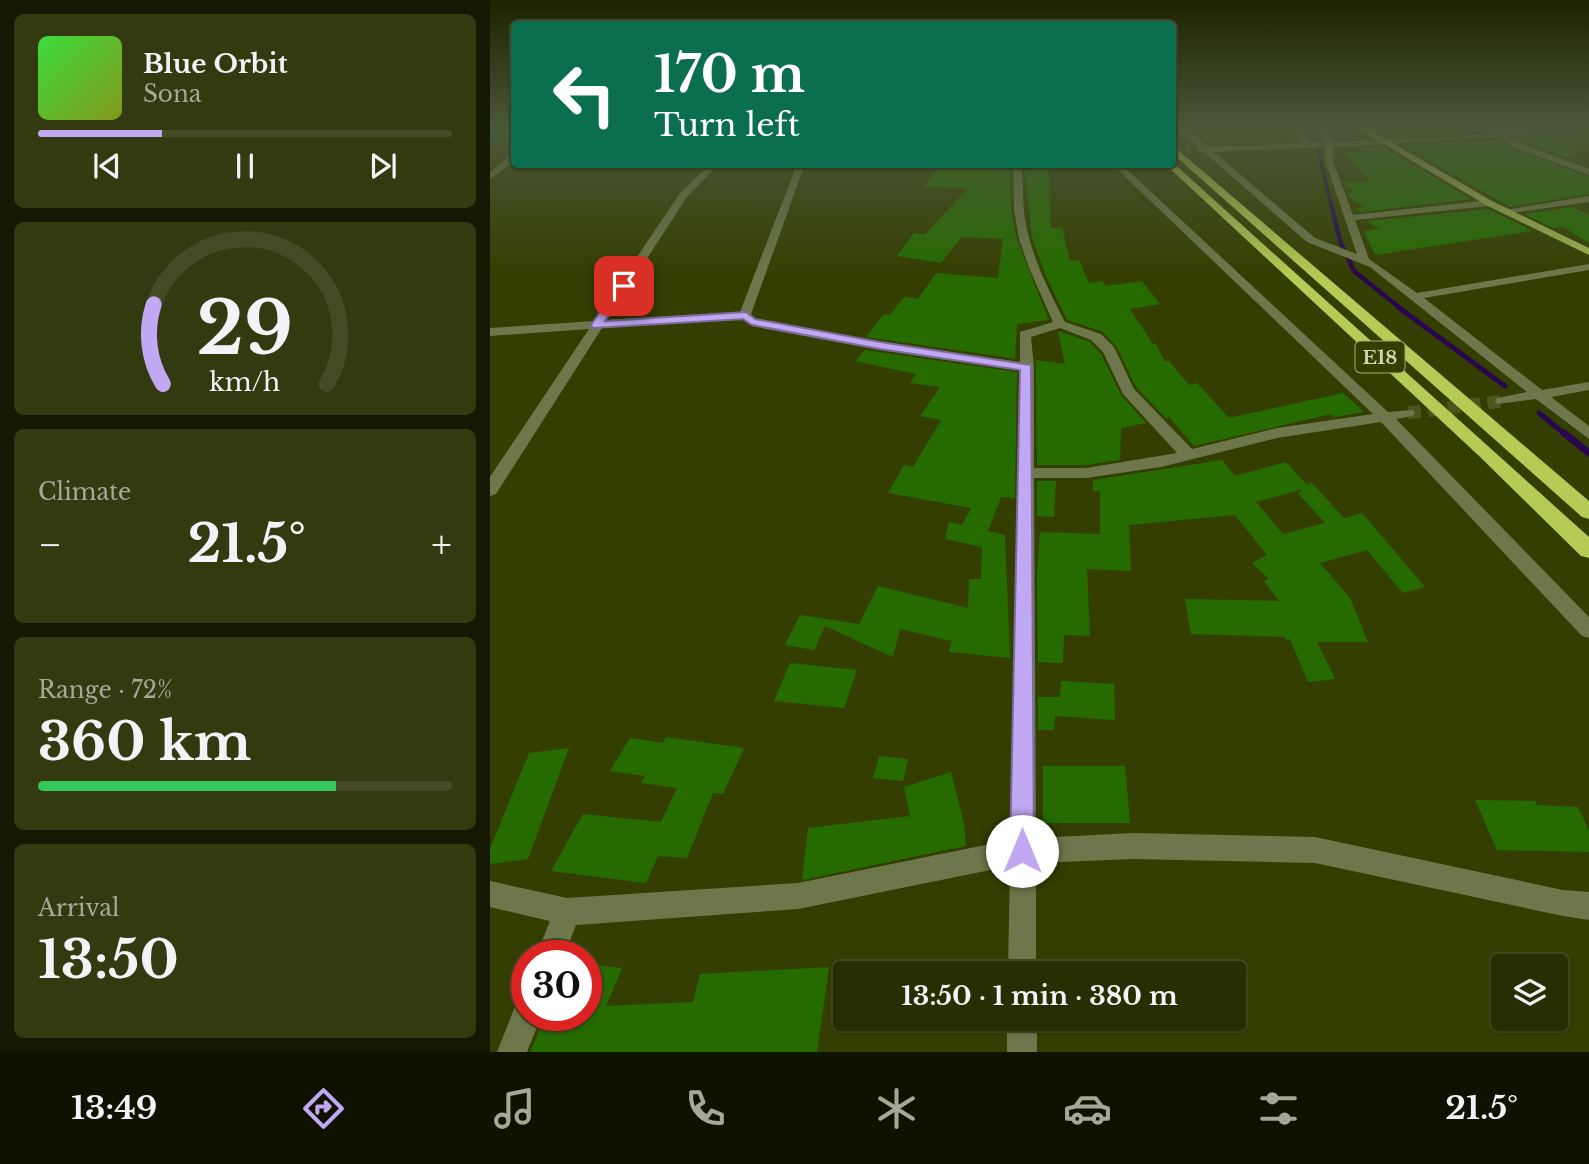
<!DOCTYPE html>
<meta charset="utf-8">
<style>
:root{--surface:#282e01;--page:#343a10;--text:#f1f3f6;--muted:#a5a899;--line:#444a23;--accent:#c0a8f3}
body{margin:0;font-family:"Libre Baskerville",serif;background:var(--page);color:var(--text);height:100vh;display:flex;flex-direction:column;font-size:26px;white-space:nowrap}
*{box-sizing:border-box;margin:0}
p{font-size:23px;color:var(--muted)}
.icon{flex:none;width:38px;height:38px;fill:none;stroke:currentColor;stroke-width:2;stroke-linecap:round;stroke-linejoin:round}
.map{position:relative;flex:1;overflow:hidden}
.drawer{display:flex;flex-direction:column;gap:14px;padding:14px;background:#161901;width:490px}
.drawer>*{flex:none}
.banner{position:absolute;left:21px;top:21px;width:665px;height:147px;border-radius:7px;box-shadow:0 2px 5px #0004,0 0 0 2px var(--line);background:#0b6e4f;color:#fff;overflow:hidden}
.controls{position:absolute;left:1001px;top:954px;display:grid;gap:14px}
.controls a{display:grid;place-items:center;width:77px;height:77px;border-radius:7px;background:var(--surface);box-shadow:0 2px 5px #0004,0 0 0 2px var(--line);font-size:35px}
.speed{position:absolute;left:21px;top:940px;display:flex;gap:14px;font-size:35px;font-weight:700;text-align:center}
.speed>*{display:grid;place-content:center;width:91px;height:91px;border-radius:50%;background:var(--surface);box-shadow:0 2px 5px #0004,0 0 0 2px var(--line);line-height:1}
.speed .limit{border:10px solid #d22;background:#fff;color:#111}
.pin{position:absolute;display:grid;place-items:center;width:60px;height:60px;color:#fff;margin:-30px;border-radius:14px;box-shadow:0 4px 10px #0006}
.me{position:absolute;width:77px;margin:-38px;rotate:0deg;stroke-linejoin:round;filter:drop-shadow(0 0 5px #0008)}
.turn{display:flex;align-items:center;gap:24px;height:147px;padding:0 28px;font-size:32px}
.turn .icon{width:91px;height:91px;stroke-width:2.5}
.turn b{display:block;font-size:49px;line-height:60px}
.big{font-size:52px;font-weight:800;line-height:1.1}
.drawer .tile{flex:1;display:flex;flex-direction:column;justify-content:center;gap:10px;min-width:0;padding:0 24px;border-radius:10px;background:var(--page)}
.drawer .dial{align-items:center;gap:0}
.dial svg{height:182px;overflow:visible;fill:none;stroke:var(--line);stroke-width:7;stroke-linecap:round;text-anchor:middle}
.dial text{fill:var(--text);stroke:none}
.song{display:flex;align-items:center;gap:21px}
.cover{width:84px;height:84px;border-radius:10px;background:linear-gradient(135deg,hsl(120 70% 55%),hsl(70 70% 35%))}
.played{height:7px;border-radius:4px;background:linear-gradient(90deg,var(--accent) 30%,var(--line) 30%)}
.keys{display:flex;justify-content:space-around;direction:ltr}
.heat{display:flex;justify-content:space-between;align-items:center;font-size:38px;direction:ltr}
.charge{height:10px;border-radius:5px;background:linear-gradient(90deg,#34c759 72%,var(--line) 0)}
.trip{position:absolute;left:343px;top:961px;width:413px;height:70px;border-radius:7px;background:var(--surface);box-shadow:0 2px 5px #0004,0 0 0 2px var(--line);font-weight:800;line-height:70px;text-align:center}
.tab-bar{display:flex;height:112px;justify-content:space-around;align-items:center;background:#101200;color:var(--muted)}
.tab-bar .icon{width:49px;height:49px}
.tab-bar .active{color:var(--accent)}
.tab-bar b{font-size:32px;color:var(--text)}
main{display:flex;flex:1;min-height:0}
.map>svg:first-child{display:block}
</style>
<main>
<section class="drawer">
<div class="tile">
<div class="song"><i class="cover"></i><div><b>Blue Orbit</b><p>Sona</p></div></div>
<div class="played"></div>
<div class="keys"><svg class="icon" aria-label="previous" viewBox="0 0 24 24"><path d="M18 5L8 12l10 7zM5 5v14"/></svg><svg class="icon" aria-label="pause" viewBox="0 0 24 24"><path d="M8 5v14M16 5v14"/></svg><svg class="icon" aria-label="next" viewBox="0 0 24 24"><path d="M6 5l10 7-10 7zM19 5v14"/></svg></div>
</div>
<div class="tile dial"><svg viewBox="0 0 100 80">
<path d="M14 69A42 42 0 1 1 86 69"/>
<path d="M14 69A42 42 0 0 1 10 34" stroke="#c0a8f3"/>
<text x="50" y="56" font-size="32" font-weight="700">29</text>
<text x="50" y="72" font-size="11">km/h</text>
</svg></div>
<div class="tile"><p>Climate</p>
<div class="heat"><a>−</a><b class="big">21.5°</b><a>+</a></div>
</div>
<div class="tile"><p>Range · 72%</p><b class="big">360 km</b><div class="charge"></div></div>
<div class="tile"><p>Arrival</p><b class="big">13:50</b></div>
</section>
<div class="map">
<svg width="1099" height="1052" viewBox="0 0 1099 1052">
<rect width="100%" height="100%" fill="#353e01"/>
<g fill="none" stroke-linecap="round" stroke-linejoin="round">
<path stroke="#29074e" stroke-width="3.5" d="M 816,128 L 825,138 L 842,208"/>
<path stroke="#29074e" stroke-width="4.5" d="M 842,207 L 850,241 L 864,271 L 910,308"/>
<g stroke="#29074e" stroke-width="5">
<path d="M 908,307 L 1015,386"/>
<path d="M 1049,413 L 1076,435"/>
</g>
<path stroke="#29074e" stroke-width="7" d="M 1074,433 L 1099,453"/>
</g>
<g fill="#256b00" fill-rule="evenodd">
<path d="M 884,128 L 1021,128 L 898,137 Z"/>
<path d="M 1063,135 L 1083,142 L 1079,143 L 1089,147 L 1074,148 L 1092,155 L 1075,157 L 1026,138 Z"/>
<path d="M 1008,140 L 1025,150 L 1099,177 L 1099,194 L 1020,207 L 912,145 Z"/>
<path d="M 893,147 L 981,199 L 871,212 L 865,208 L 875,207 L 859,197 L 858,194 L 865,192 L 854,183 L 881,181 L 853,152 L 877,152 L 871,148 Z"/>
<path d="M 452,164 L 520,164 L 521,209 L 527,240 L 559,320 L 527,324 L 525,357 L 527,359 L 376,337 L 394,314 L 400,315 L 414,297 L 428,299 L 446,273 L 508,278 L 513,239 L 472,237 L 451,263 L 407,256 L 424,233 L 435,234 L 477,189 L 434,186 Z"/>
<path d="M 534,164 L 558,164 L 561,228 L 572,227 L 580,261 L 589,260 L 599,283 L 612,281 L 616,286 L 652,281 L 670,304 L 640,309 L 663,344 L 666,344 L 675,362 L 679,361 L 699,385 L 707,383 L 739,418 L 853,393 L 874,412 L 844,417 L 841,414 L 704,446 L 679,417 L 676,418 L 646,387 L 626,346 L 613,332 L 577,320 L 555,274 L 542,237 Z"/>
<path d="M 1083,207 L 1099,215 L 1099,243 L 1073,227 L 1063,228 L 1034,214 Z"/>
<path d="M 998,209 L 1043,231 L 885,255 L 874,231 L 889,229 L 877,221 Z"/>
<path d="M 568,331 L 600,342 L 611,354 L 631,395 L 656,423 L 631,428 L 630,460 L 596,465 L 547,465 L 546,360 L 575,364 Z"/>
<path d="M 375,350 L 527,372 L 525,498 L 511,497 L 498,531 L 515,535 L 520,658 L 459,652 L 462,641 L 410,629 L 403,657 L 335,626 L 324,650 L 295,645 L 310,615 L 369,624 L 388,586 L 478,608 L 479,579 L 491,579 L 492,547 L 455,539 L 459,522 L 472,525 L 481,508 L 398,493 L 414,465 L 423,467 L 451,420 L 430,416 L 450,387 L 420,383 L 426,374 L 365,361 Z"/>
<path d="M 732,460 L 745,476 L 796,462 L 817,485 L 821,482 L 854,518 L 872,513 L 935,587 L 913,593 L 877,550 L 830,563 L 860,598 L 878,642 L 827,642 L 845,679 L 818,682 L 800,639 L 796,640 L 794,637 L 701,634 L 695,599 L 789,601 L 774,581 L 779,579 L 762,563 L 777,555 L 745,515 L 639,525 L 641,571 L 597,569 L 600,636 L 574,635 L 573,663 L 548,662 L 547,575 L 550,532 L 610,534 L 610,491 L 603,491 L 603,480 ZM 813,489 L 808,493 L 835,523 L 793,534 L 766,502 Z"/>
<path d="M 547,481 L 566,481 L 564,517 L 547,516 Z"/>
<path d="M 300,663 L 367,670 L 354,708 L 284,701 Z"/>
<path d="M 571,681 L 624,684 L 625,720 L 565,716 L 564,730 L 548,730 L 548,697 L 570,697 Z"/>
<path d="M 176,737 L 254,748 L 233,794 L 223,793 L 197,858 L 168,856 L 156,883 L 61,871 L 93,814 L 171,822 L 187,788 L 151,783 L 155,776 L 120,771 L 140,738 L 173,743 Z"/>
<path d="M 79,748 L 38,859 L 0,864 L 0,849 L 39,753 Z"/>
<path d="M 389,756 L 418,759 L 413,781 L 383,778 Z"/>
<path d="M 553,766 L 635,766 L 640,823 L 553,823 Z"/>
<path d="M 461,772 L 474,824 L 476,846 L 312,880 L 318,828 L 420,816 L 414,787 Z"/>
<path d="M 985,800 L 1045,801 L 1047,805 L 1088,807 L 1099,831 L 1099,852 L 1007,850 Z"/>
<path d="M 96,964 L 132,968 L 116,1006 L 203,1002 L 210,974 L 339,967 L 327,1052 L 40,1052 L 56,1015 L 96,1015 Z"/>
</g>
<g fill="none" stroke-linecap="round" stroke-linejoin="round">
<path stroke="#4c551c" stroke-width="9" stroke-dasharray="9 4.5" stroke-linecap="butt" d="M 682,151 L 700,150"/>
<path stroke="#4c551c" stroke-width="13" stroke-dasharray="13 7" stroke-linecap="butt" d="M 918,413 L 1012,401"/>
<g fill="#6e774b" fill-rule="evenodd">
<path d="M 687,128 L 696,128 L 718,147 L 812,143 L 809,135 L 803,128 L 812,128 L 819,143 L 835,142 L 827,128 L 835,128 L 842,142 L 966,137 L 1049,128 L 1099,129 L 1099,133 L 1055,132 L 1018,136 L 1032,144 L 1099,169 L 1099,175 L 1026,148 L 1009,137 L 843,147 L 843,161 L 863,215 L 999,200 L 1004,203 L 999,206 L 865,220 L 879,259 L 927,293 L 1099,264 L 1099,270 L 934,298 L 1052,390 L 1099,382 L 1099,390 L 1061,397 L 1099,426 L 1099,439 L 1046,399 L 1007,404 L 1005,401 L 1007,398 L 1037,392 L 880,267 L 817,242 L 714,152 L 708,152 L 709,148 ZM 835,147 L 835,161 L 867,254 L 825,238 L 724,152 Z"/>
<path d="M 21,155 L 24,155 L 24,161 L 0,179 L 0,172 Z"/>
<path d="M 220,164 L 229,164 L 197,197 L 117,320 L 250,312 L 307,164 L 315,164 L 261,314 L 266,319 L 390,342 L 530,362 L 530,332 L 563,322 L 539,268 L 529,239 L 524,209 L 523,164 L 531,164 C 534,185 532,205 536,225 C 543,259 559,291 575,322 L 611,334 L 624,347 L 644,389 L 702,449 L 787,428 L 883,414 L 622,164 L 631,164 L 898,412 L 923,410 L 925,413 L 923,416 L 906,419 L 1099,617 L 1099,638 L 1092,636 L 891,422 L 787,438 L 671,467 L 596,478 L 544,478 L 546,838 L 643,833 L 825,837 L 1073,890 L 1099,892 L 1099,920 L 1073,916 L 825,863 L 643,859 L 546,863 L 546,973 L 518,973 L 520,866 L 308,909 L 86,925 L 74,956 L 46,956 L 60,921 L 0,907 L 0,881 L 77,898 L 308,883 L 520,840 L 530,370 L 390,350 L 262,326 L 252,319 L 112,328 L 6,494 L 0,496 L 0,477 L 99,329 L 0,336 L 0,328 L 104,321 L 190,193 ZM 570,328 L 601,340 L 613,352 L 633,394 L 687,453 L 596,468 L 544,468 L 544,367 L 541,337 Z"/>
<path d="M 1099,196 L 1099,202 L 1014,214 L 1009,211 Z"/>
<path d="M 37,1000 L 37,1015 L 52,1015 L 37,1052 L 7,1052 L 26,1004 Z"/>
<rect x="517" y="1018" width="30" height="34"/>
</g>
<path fill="#a1b453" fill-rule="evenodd" d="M 867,128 L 877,128 L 1002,201 L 1099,248 L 1099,255 L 996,205 Z"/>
<g fill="#b5cb55" fill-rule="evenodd">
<path d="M 682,145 L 1099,501 L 1099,519 L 1092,517 L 682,153 Z"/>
<path d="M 682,162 L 1099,537 L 1099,558 L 1091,556 L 988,455 L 675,164 L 682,164 Z"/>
</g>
</g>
<linearGradient id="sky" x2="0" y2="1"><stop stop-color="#1d2201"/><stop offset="0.46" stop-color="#4b5838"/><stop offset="1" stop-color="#4b5838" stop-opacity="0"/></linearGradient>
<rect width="1099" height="276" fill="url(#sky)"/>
<path fill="#c0a8f3" stroke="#7d6d9e" stroke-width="2" d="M 134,283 L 139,286 L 115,321 L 256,312 L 265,319 L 390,342 L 541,365 L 544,851 L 540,859 L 532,863 L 524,859 L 520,851 L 530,370 L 390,349 L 262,325 L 253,319 L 103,328 L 101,325 L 130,284 Z"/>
<g text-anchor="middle" stroke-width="7" stroke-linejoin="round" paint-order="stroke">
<rect fill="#353e01" stroke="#a2aa7e" stroke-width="2" x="865.5" y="341.5" width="49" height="31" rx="5"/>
<g font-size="19" font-weight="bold" fill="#d0d9b4">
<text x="890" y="364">E18</text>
</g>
</g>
</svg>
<div class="controls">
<a><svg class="icon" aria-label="layers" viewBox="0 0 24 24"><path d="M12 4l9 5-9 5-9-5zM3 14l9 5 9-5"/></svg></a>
</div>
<div class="speed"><div class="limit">30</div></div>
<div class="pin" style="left:134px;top:286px;background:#d93025"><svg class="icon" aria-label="arrive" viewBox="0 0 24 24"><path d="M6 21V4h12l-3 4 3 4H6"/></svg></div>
<svg class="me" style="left:532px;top:851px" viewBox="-20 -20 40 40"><circle r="19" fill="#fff"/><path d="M0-13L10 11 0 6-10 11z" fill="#c0a8f3"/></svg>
<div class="trip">13:50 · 1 min · 380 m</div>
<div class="banner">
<div class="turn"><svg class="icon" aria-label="left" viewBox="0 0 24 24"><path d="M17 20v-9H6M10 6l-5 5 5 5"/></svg><div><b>170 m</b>Turn left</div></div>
</div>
</div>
</main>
<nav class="tab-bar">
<b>13:49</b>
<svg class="icon active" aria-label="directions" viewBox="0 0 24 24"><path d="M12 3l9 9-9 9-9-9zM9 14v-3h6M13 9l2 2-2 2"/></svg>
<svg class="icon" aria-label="music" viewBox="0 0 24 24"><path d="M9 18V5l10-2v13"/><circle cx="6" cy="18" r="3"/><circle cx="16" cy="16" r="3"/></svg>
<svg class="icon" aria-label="phone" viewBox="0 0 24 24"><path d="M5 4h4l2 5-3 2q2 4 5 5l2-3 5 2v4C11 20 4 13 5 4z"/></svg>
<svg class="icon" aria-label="climate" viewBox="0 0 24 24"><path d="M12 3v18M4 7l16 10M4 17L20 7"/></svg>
<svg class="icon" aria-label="car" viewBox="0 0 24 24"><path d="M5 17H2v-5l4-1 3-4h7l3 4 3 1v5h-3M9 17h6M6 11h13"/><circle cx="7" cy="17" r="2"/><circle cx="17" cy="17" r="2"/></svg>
<svg class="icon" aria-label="filters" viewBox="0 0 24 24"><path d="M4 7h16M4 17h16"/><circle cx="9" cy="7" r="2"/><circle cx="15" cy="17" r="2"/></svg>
<b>21.5°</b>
</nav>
